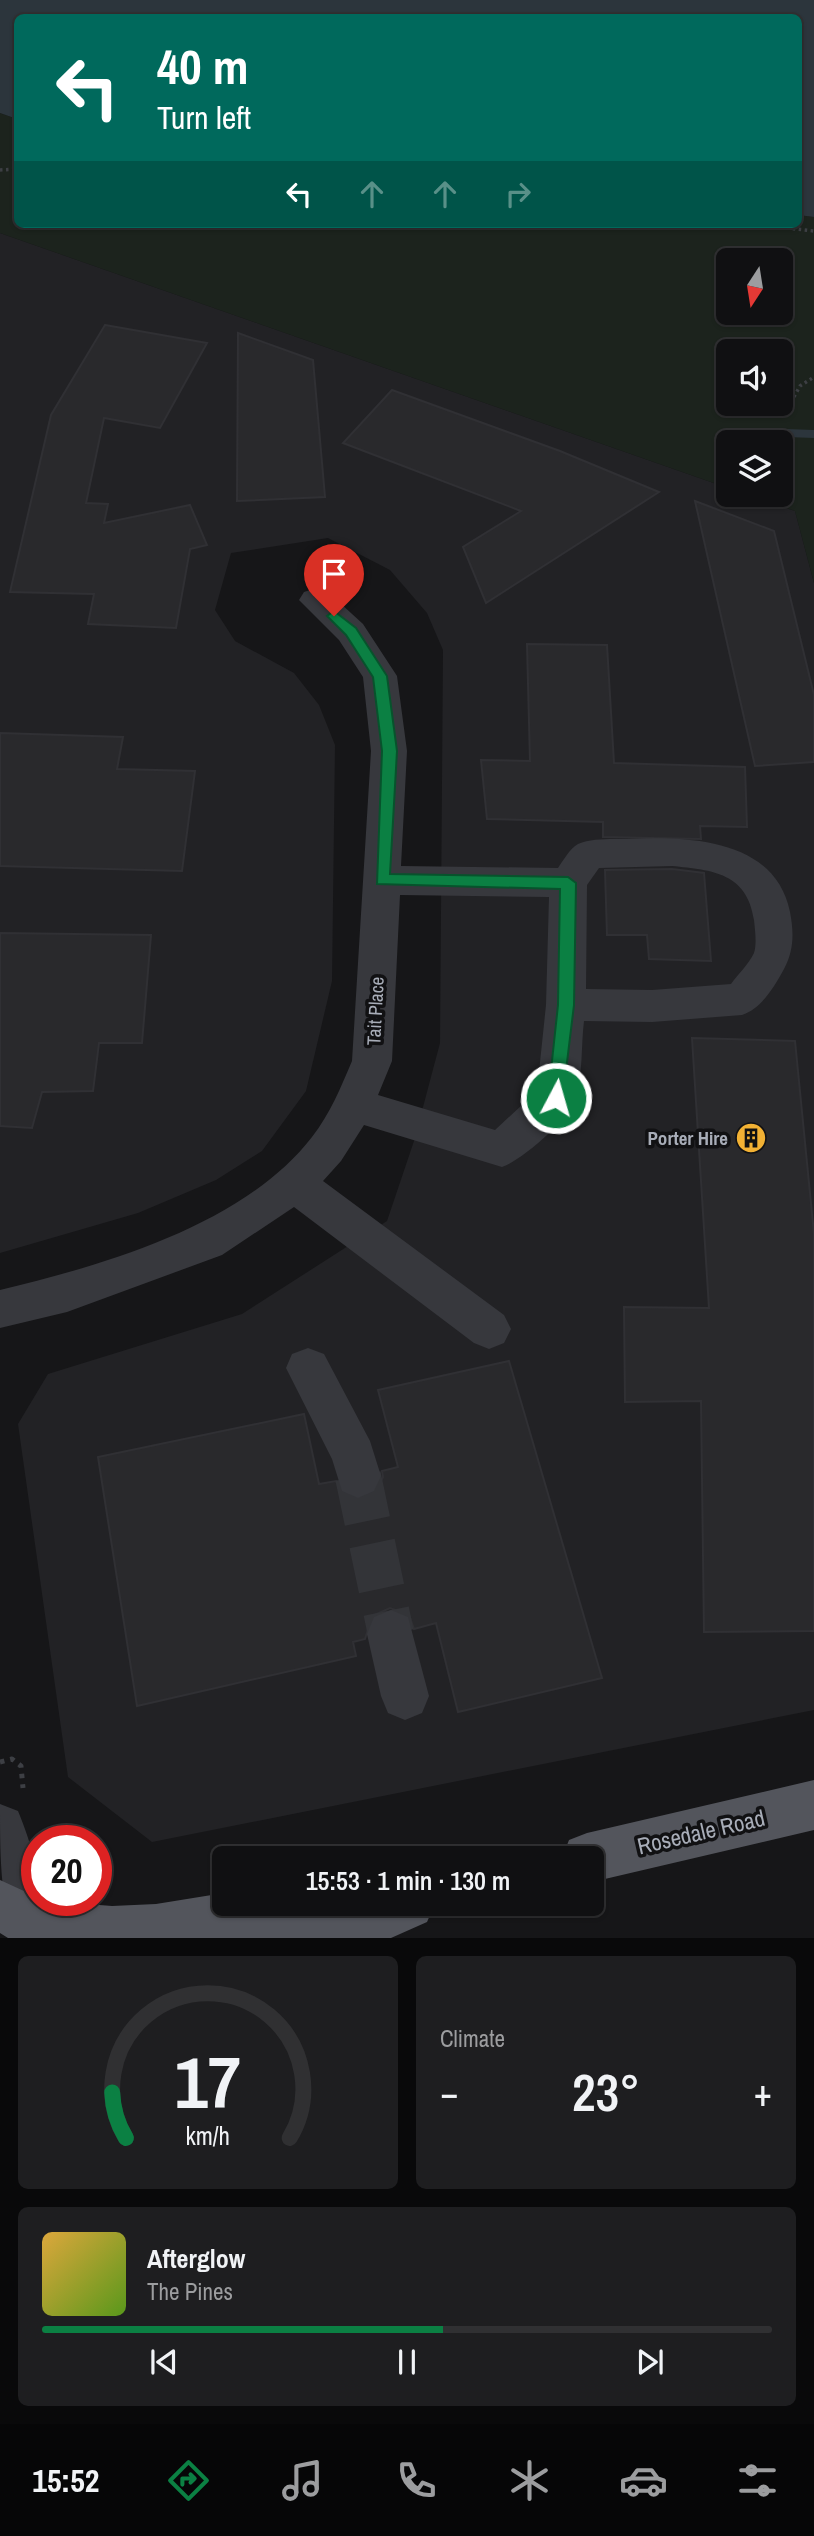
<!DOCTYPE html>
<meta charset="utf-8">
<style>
:root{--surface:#101012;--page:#1e1e20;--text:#f1f3f6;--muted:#9c9d9f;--line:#303032;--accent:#0b8043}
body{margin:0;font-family:"Archivo Narrow",sans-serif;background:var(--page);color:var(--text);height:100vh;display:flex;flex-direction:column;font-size:26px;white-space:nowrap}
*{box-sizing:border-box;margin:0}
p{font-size:23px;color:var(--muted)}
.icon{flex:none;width:38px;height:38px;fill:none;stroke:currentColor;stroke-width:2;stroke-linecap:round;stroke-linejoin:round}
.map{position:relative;height:1938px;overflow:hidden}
.details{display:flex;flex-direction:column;gap:18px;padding:18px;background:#09090a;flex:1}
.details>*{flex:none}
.guide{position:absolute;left:14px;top:14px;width:788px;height:214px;border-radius:10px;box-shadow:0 2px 5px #0004,0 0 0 2px var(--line);background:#00695c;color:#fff;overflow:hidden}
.needle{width:46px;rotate:192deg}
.tools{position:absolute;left:716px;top:248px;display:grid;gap:14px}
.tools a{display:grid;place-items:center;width:77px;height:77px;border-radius:10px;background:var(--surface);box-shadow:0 2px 5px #0004,0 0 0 2px var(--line);font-size:35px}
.speed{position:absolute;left:21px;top:1825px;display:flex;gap:14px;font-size:35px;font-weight:700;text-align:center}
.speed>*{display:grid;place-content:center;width:91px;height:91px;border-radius:50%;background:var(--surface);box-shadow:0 2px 5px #0004,0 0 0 2px var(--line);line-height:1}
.speed .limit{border:10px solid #d22;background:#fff;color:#111}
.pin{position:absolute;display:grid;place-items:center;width:60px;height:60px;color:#fff;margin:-72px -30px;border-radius:50% 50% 50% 0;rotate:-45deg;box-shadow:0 0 7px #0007}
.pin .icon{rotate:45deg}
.me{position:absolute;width:77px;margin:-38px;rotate:6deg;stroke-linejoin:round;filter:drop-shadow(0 0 5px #0008)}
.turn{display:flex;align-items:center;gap:24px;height:147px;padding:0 28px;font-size:32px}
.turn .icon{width:91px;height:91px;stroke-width:2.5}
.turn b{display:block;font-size:49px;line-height:60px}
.lanes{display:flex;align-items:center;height:66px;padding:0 28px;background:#0003;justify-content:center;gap:35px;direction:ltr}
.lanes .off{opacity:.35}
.big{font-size:52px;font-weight:600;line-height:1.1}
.details .card{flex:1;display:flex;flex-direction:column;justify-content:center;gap:10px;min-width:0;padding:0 24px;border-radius:10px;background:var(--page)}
.details .dial{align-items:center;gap:0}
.dial svg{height:182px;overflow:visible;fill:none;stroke:var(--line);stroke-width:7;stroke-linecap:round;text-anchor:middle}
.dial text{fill:var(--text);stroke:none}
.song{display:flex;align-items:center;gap:21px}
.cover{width:84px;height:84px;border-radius:10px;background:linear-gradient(135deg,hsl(40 70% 55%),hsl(90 70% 35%))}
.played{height:7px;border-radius:4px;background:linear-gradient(90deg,var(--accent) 55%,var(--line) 55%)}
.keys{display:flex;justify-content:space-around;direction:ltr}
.heat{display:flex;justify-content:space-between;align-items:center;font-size:38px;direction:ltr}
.details .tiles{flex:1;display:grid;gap:18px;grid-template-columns:1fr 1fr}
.card:last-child{grid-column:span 2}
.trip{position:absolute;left:212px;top:1846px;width:392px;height:70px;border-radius:10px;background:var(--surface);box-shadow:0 2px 5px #0004,0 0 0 2px var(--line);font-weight:600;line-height:70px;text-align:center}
.dock{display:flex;height:112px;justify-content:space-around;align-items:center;background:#060607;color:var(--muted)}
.dock .icon{width:49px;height:49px}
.dock .current{color:var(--accent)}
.dock b{font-size:32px;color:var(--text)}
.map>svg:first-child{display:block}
</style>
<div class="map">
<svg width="814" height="1938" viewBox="0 0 814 1938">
<rect width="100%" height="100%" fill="#161618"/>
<path fill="#222225" d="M 0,233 L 728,488 L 728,495 L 750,495 L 795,511 L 814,583 L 814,1710 L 152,1842 L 68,1777 L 18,1424 L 48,1374 L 242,1314 L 387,1221 L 414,1141 L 440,1043 L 443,650 L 427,613 L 390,570 L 328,538 L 231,553 L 215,610 L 235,641 L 294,673 L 319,705 L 335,745 L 332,981 L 306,1091 L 262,1151 L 216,1180 L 138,1213 L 0,1253 Z"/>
<path fill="#1c231d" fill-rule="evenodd" d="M 0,113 L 17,119 L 18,224 L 798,224 L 798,215 L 814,217 L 814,583 L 795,511 L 750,495 L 780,495 L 780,443 L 728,443 L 728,488 L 0,233 ZM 728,261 L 780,261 L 780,313 L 728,313 ZM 728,352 L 780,352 L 780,404 L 728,404 Z"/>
<path fill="#2c353c" d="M 0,0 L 814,0 L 814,217 L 798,215 L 798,18 L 18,18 L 17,119 L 0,113 Z"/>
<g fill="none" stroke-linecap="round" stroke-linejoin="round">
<path fill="#2c353c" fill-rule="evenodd" d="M 786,429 L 814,430 L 814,438 L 787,437 L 769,443 L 753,442 L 755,439 Z"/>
</g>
<g fill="#29292c" stroke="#303034" stroke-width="2">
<path d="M 105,325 L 207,343 L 160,428 L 104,418 L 86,503 L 108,504 L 104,523 L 190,505 L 207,545 L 190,549 L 176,628 L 88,624 L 94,594 L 10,592 L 51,415 Z"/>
<path d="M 238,333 L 313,360 L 325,497 L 237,501 Z"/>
<path d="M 392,390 L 560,451 L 659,492 L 486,603 L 463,547 L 521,511 L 343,443 Z"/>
<path d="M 695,501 L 774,531 L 814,695 L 814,762 L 755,766 Z"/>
<path d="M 527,644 L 607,645 L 614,763 L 745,767 L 747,827 L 700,826 L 701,839 L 603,837 L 603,822 L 487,819 L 481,760 L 530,761 Z"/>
<path d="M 0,733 L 123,737 L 117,769 L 195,771 L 182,871 L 0,866 Z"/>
<path d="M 672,869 L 704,873 L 711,961 L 649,959 L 647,935 L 607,935 L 605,870 Z"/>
<path d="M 0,933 L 151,935 L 142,1043 L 99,1043 L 93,1091 L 42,1092 L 32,1128 L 0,1126 Z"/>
<path d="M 692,1038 L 795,1041 L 814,1234 L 814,1631 L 704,1632 L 701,1401 L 625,1402 L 624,1307 L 709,1308 Z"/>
<path d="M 509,1361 L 602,1678 L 458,1712 L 436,1623 L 414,1629 L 409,1615 L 390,1608 L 372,1616 L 365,1639 L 353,1642 L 356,1656 L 137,1706 L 98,1457 L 304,1414 L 319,1484 L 336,1481 L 341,1493 L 359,1500 L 376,1492 L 383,1477 L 382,1471 L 398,1467 L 378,1390 Z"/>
</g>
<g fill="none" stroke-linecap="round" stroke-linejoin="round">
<path stroke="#333438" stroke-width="46" stroke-dasharray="46 23" stroke-linecap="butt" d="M 358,1476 L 391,1634"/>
<g stroke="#3d3f44" stroke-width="3.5" stroke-dasharray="2.5 3.5" stroke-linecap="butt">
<path d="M 0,170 L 18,169"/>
<path d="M 751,224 L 814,231"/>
<path d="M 791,402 L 800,386 L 814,377"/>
</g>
<path stroke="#3d3f44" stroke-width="5" stroke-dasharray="4.5 6" stroke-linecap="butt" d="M 0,1762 L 12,1759 L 21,1766 L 23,1788"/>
<g fill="#37383d" fill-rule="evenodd">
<path d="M 316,588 L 328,592 L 363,624 L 397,676 L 407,751 L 401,866 L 558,868 C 563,861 570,848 578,844 C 592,838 611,839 626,839 C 688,836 775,838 790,912 C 794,933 794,950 784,969 C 774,987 762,1008 742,1015 L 652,1022 L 584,1021 C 581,1045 583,1074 576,1097 C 571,1118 521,1161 502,1167 L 364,1125 L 341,1161 L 323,1181 L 504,1315 L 511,1329 L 504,1343 L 489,1349 L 474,1343 L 294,1207 L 222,1255 L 67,1312 L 0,1328 L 0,1290 C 104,1265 244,1225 312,1137 C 330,1114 341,1087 352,1061 L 371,751 L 363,677 L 339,640 L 299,600 L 304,592 ZM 672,866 C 713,870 747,873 754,920 C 755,930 757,944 754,953 C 749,964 738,974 731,984 L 652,990 L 586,989 L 587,885 L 599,868 ZM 400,895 L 549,897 L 546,1005 L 537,1091 L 495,1130 L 378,1095 L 392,1061 Z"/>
<path d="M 308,1348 L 324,1354 L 370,1441 L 381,1476 L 374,1491 L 358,1498 L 342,1491 L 332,1459 L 286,1368 L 292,1354 Z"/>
<path d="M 391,1610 L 408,1617 L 429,1696 L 422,1713 L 405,1720 L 388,1713 L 381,1696 L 367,1634 L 374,1617 Z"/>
<path d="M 0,1804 L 18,1811 C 32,1846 37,1863 37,1900 L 50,1900 L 58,1922 L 51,1938 L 13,1938 C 0,1894 0,1851 0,1804 Z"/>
</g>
<g fill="#53555c" fill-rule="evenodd">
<path d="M 814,1780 L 814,1830 L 592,1882 L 592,1858 L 562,1858 L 569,1840 L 587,1833 Z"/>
<path d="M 0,1880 L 37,1897 L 37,1900 L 112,1906 L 156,1904 L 224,1893 L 224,1904 L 435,1904 L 427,1922 L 391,1938 L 8,1938 L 0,1933 Z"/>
</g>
</g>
<path fill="#0b8043" stroke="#07532c" stroke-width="2" d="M 334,611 L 356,628 L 387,676 L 397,751 L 390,874 L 568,877 L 576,883 L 574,1005 L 562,1103 L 556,1105 L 548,1098 L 558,1005 L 560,889 L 377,884 L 382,751 L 373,677 L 346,635 L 327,616 Z"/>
<defs>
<g id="building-disc" transform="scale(1.575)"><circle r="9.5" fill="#f2b134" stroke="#111113"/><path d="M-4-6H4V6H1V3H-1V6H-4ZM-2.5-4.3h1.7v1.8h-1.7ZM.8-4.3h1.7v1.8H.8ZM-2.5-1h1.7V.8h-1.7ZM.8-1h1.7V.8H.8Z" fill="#111"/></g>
</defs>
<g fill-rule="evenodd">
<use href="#building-disc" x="751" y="1138"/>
</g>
<g text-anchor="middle" stroke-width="7" stroke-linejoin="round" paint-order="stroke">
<g font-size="19" fill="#a8adb8" stroke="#111113">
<text transform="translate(375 1011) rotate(-87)" y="7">Tait Place</text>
</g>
<g font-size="19" font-weight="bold" fill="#a8adb8" stroke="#111113" text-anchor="end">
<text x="728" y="1145">Porter Hire</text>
</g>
<g font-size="23" fill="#a8adb8" stroke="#111113">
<text transform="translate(701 1832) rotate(-13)" y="8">Rosedale Road</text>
</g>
</g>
</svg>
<div class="tools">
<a><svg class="needle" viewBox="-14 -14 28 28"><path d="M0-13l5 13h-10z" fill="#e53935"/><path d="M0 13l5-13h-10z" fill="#9c9d9f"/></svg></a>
<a><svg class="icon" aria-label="sound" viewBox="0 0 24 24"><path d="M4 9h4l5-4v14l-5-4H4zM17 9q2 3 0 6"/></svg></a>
<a><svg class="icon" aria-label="layers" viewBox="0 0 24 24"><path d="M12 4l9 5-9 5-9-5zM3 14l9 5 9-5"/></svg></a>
</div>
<div class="speed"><div class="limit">20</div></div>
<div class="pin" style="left:334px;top:616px;background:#d93025"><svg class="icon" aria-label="arrive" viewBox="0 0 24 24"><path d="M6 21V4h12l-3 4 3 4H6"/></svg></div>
<svg class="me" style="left:556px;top:1098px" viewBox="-20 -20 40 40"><circle r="17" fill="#0b8043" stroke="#fff" stroke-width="3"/><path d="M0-11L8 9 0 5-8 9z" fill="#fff"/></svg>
<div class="trip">15:53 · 1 min · 130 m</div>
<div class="guide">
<div class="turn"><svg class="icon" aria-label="left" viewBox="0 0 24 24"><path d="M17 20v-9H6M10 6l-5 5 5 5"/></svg><div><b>40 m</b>Turn left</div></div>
<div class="lanes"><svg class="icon" aria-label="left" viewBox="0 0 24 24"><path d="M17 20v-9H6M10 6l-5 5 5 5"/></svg><svg class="icon off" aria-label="ahead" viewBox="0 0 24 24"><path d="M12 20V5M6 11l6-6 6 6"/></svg><svg class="icon off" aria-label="ahead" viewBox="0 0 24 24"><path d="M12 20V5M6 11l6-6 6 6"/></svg><svg class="icon off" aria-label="right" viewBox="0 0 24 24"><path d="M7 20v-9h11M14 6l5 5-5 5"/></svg></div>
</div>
</div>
<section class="details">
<div class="tiles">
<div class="card dial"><svg viewBox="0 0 100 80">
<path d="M14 69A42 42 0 1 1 86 69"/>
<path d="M14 69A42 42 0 0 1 8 49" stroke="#0b8043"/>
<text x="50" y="56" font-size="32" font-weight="700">17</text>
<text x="50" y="72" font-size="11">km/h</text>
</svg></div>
<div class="card"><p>Climate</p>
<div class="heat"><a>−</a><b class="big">23°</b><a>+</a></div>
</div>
<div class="card">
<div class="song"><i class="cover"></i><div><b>Afterglow</b><p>The Pines</p></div></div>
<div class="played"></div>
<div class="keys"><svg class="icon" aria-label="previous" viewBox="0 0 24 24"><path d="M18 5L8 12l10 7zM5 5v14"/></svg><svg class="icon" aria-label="pause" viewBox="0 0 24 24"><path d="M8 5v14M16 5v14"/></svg><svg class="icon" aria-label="next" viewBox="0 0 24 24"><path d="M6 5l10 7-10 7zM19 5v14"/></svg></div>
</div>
</div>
</section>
<nav class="dock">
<b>15:52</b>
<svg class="icon current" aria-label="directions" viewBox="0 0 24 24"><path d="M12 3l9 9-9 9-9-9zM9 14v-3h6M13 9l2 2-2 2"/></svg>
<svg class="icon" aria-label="music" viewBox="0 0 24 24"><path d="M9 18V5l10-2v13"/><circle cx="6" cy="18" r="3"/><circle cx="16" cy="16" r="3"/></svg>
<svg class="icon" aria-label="phone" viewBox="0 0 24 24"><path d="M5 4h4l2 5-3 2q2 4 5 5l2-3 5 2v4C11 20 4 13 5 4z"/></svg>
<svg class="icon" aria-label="climate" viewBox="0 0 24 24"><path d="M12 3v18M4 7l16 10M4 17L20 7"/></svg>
<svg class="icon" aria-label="car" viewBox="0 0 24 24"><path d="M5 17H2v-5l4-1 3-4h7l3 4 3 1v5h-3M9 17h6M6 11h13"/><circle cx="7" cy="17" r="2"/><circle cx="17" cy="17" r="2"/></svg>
<svg class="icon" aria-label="filters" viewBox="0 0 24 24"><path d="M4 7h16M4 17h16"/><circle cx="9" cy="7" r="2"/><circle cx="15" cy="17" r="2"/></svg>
</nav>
